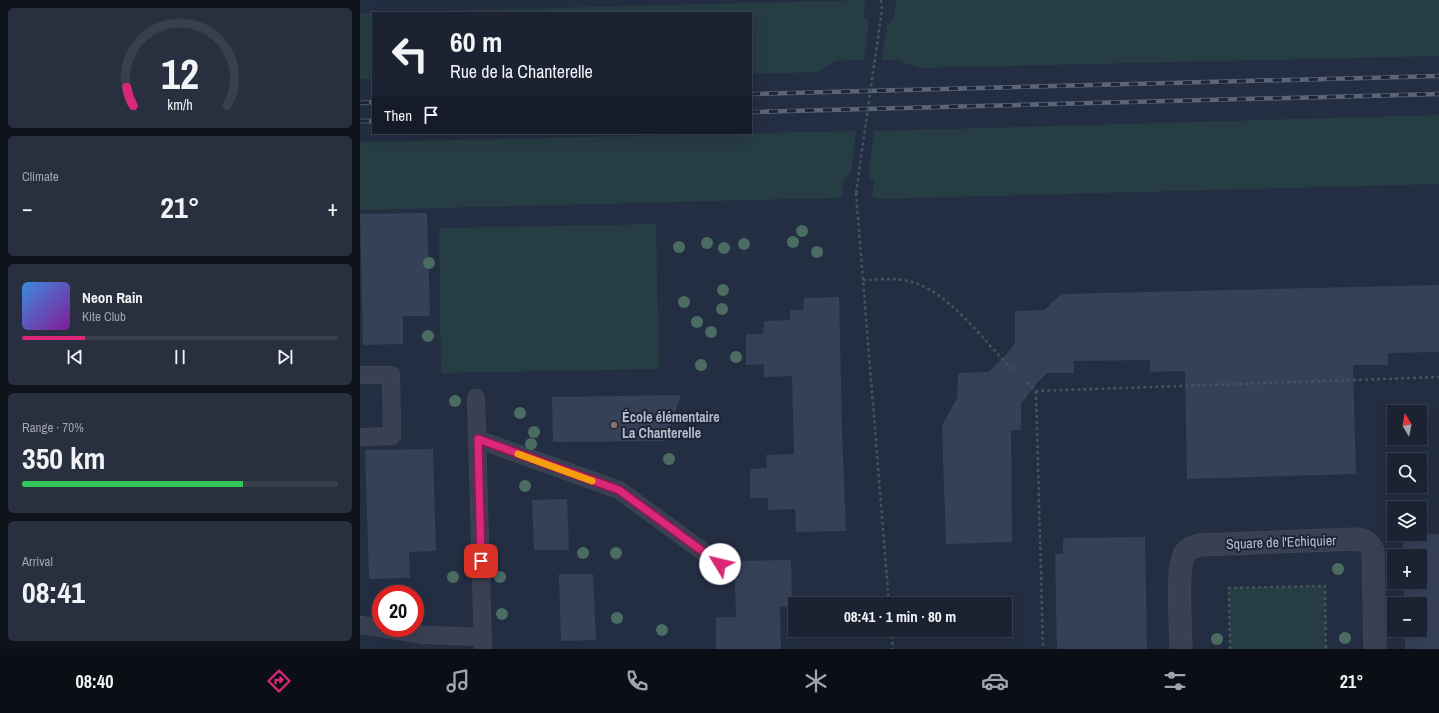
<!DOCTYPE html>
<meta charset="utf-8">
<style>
:root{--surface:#1b2232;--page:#282f3e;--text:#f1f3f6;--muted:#a0a4ac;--line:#393f4d;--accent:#db2777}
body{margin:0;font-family:"Archivo Narrow",sans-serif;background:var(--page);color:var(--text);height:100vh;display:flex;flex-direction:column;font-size:15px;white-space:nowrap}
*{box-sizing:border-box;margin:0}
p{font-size:13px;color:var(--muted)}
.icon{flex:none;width:22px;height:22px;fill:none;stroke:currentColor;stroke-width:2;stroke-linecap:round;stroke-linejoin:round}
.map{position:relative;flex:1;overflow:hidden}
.side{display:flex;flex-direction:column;gap:8px;padding:8px;background:#0f131c;width:360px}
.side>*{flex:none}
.banner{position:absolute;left:12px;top:12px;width:380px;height:122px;border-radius:0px;box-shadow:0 4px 16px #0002,0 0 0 1px var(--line);background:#1b2232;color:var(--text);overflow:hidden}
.needle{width:26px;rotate:350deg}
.tools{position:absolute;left:1027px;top:405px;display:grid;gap:8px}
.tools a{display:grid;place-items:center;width:40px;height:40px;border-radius:0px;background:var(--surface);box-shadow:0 4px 16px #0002,0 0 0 1px var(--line);font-size:20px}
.speed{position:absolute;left:12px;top:585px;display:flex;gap:8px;font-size:20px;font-weight:700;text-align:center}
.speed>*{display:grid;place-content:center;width:52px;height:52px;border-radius:50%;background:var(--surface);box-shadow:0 4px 16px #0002,0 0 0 1px var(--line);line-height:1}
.speed .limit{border:6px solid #d22;background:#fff;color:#111}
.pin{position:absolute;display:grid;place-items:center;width:34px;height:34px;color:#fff;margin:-17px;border-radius:8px;box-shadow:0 2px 6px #0006}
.me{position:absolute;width:44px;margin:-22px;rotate:306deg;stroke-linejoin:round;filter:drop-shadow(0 0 3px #0008)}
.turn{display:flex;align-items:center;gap:14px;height:84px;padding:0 12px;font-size:18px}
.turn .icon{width:52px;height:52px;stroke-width:2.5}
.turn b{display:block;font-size:28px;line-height:34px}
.then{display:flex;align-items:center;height:38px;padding:0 12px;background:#0003;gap:8px;font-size:15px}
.big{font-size:30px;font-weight:800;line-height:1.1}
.side .widget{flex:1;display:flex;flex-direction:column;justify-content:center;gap:6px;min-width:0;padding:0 14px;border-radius:6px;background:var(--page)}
.side .dial{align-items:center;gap:0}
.dial svg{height:104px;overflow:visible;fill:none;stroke:var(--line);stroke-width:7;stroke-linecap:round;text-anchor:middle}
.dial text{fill:var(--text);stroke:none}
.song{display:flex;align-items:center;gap:12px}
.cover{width:48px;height:48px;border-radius:6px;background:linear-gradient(135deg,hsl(210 70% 55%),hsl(290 70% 35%))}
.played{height:4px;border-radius:2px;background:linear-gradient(90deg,var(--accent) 20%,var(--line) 20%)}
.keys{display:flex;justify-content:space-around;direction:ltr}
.heat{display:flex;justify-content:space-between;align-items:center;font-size:22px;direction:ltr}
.charge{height:6px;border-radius:3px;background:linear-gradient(90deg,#34c759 70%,var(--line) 0)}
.trip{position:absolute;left:428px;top:597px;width:224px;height:40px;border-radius:0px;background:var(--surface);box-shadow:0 4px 16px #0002,0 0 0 1px var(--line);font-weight:800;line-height:40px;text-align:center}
.menu{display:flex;height:64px;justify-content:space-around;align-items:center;background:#0b0e14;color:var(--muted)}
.menu .icon{width:28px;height:28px}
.menu .current{color:var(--accent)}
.menu b{font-size:18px;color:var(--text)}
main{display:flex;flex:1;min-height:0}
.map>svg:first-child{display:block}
</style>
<main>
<section class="side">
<div class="widget dial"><svg viewBox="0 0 100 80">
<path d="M14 69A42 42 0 1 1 86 69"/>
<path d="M14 69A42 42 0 0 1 9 55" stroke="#db2777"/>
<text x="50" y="56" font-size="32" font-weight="700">12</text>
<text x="50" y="72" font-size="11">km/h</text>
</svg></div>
<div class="widget"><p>Climate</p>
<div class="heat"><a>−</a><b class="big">21°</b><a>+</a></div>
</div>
<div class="widget">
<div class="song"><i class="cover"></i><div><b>Neon Rain</b><p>Kite Club</p></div></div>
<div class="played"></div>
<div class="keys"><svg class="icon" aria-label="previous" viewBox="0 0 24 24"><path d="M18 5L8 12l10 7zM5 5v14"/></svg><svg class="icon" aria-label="pause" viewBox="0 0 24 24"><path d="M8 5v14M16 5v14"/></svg><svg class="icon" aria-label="next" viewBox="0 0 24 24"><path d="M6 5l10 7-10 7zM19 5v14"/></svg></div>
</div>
<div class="widget"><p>Range · 70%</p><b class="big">350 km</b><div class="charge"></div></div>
<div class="widget"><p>Arrival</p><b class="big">08:41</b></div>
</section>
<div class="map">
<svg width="1079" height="649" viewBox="0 0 1079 649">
<rect width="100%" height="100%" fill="#242e42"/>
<g fill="#263d43">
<path d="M 505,0 L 504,18 L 508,18 L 508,21 L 509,22 L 504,60 L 476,61 L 457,72 L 391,74 L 391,13 L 13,13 L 13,79 L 0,79 L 0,13 Z"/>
<path d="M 542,0 L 1079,0 L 1079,56 L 558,68 L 538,60 L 522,60 L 527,24 L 529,24 L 529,21 L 533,21 L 536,1 Z"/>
<path d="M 1079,115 L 1079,184 L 518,199 L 512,196 L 514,180 L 510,179 L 510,177 L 508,176 L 514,131 Z"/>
<path d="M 496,131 L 491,174 L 489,174 L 488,177 L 485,177 L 482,197 L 476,198 L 0,210 L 0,142 Z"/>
<path d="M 296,224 L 299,369 L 81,373 L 79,228 Z"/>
<path d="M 965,586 L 966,649 L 870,649 L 869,588 Z"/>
</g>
<g fill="#364158">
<path d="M 67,213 L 70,316 L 43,316 L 43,344 L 3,345 L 0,214 Z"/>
<path d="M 1079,285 L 1079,352 L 1028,353 L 1028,365 L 993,365 L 996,474 L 827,479 L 825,371 L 790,372 L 790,360 L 714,361 L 714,373 L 687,373 L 677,383 L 661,404 L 661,430 L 651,430 L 652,542 L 586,544 L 582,426 L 597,398 L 598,373 L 628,372 L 645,356 L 655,343 L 655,311 L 685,310 L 691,303 L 702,294 Z"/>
<path d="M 479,297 L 482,429 L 486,531 L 436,532 L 435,509 L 408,510 L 408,498 L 390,498 L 390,469 L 407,468 L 406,455 L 434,454 L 432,376 L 404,377 L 404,364 L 386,365 L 386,334 L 403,334 L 404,321 L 430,320 L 430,310 L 443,310 L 444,298 Z"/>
<path d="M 321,395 L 305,441 L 193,442 L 192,397 Z"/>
<path d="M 73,449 L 76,551 L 49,552 L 50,578 L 9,579 L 5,450 Z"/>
<path d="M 207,499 L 209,550 L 174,550 L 172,500 Z"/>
<path d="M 1043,534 L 1079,534 L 1079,649 L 1045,649 L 1045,630 L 1060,630 L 1060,604 L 1044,604 L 1044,582 L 1060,582 L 1060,556 L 1043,556 Z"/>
<path d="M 785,537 L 787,649 L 697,649 L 695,554 L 703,554 L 703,538 Z"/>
<path d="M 431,560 L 432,607 L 420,607 L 421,649 L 356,649 L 356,617 L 376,617 L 374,561 Z"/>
<path d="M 199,574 L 233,574 L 236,640 L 201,641 Z"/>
</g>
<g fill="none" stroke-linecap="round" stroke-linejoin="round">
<g stroke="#43495b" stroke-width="18">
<g id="service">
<path d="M 0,375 L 31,375 L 32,436 L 0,437"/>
<path d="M 116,398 L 123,649"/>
<path d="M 117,439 L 259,490 L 360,564"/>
<path d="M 0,625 L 64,635 L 123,637"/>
</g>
</g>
<g stroke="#43495b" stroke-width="23">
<path id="minor" d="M 821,649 C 821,630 816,570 824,555 C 826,550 833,547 839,545 L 995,539 C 1004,540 1009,542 1013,551 L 1015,649"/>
</g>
<g stroke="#40565b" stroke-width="2.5" stroke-dasharray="3 3" stroke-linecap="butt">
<path d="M 521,0 L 522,9"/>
<path d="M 496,193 L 529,604"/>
<path d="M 503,280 C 516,280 530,278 543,280 C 585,285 624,342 653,370"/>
<path d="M 667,382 L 676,391 L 1079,377"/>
<path d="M 676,391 L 683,649"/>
<path d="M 531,630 L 533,649"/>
<path d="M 870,649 L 869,588 L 965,586 L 966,649"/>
</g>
<use href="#service" stroke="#394052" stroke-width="17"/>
<use href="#minor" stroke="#394052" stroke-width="22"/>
<g stroke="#5b6479" stroke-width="4.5">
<g id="rail">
<path d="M 391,94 L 1079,76"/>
<path d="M 0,103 L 13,102"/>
<path d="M 391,112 L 1079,94"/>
<path d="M 0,121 L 13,121"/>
</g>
</g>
<use href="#rail" stroke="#1d2537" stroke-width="3" stroke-dasharray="9" stroke-linecap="butt"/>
<path stroke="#40565b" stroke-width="2.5" stroke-dasharray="3 3" stroke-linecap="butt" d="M 496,193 L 522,9"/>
</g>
<g fill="#4b6c62">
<circle cx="442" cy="231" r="6"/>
<circle cx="433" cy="242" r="6"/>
<circle cx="347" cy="243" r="6"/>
<circle cx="384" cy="244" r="6"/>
<circle cx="319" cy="247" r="6"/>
<circle cx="364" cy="248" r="6"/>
<circle cx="457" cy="252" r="6"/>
<circle cx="69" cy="263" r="6"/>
<circle cx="363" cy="290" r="6"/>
<circle cx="324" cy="302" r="6"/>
<circle cx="362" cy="309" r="6"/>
<circle cx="337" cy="322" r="6"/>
<circle cx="351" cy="332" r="6"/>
<circle cx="68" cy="336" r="6"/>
<circle cx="376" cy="357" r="6"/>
<circle cx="341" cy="365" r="6"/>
<circle cx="95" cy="401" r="6"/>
<circle cx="160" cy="413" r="6"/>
<circle cx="174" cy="432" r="6"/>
<circle cx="171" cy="444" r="6"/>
<circle cx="309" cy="459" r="6"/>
<circle cx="165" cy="486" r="6"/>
<circle cx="223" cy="553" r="6"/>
<circle cx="256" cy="553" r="6"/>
<circle cx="978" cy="569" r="6"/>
<circle cx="93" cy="577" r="6"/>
<circle cx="140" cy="577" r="6"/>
<circle cx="142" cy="614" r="6"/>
<circle cx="257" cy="618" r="6"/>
<circle cx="302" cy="630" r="6"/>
<circle cx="985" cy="638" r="6"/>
<circle cx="857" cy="639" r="6"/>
</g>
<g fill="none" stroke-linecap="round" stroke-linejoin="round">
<g stroke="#8e194d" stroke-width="10">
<path id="route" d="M 121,561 L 118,439 L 259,490 L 360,564"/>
</g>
<use href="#route" stroke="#db2777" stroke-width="7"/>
<path stroke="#f59e0b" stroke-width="7" d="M 158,454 L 232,481"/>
</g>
<circle fill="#8d6e63" stroke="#1d2537" stroke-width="1.5" cx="254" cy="425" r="4"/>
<g text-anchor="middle" stroke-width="4" stroke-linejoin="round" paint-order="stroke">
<g font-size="14" font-weight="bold" fill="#b6bccc" stroke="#1d2537" text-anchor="start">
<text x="262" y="422">École élémentaire<tspan x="262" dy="16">La Chanterelle</tspan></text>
</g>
<g font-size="14" fill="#b6bccc" stroke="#1d2537">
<text transform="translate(921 542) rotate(-2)" y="5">Square de l'Echiquier</text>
</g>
</g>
</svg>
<div class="tools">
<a><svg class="needle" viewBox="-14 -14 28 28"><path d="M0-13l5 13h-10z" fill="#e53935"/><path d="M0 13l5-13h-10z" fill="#a0a4ac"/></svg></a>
<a><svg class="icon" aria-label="search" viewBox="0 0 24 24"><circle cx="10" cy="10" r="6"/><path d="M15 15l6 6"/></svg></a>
<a><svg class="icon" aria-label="layers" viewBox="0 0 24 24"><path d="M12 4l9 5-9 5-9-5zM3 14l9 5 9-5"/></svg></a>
<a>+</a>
<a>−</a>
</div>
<div class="speed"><div class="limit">20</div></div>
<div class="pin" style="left:121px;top:561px;background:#d93025"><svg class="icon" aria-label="arrive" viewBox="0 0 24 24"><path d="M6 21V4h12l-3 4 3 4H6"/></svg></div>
<svg class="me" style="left:360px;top:564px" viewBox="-20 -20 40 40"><circle r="19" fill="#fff"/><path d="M0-13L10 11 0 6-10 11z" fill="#db2777"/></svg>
<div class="trip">08:41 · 1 min · 80 m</div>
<div class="banner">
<div class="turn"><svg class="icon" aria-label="left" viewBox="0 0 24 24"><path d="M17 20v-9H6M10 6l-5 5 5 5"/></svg><div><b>60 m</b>Rue de la Chanterelle</div></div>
<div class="then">Then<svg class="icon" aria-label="arrive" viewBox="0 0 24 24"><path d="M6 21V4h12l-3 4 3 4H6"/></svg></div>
</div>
</div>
</main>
<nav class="menu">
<b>08:40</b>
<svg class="icon current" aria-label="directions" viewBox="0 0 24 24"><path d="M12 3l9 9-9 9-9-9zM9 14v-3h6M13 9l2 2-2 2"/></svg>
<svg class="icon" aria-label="music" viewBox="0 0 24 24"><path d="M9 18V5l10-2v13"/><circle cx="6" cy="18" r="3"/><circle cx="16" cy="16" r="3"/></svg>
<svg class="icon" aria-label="phone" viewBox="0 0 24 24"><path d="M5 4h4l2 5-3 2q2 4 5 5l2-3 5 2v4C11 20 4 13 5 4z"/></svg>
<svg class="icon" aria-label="climate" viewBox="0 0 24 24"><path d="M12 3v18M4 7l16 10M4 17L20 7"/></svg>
<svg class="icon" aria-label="car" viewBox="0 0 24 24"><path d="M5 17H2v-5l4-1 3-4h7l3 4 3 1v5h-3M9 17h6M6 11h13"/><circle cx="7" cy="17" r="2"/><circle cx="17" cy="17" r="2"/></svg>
<svg class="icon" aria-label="filters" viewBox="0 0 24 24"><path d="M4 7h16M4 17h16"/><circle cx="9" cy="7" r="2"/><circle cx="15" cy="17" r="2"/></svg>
<b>21°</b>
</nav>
